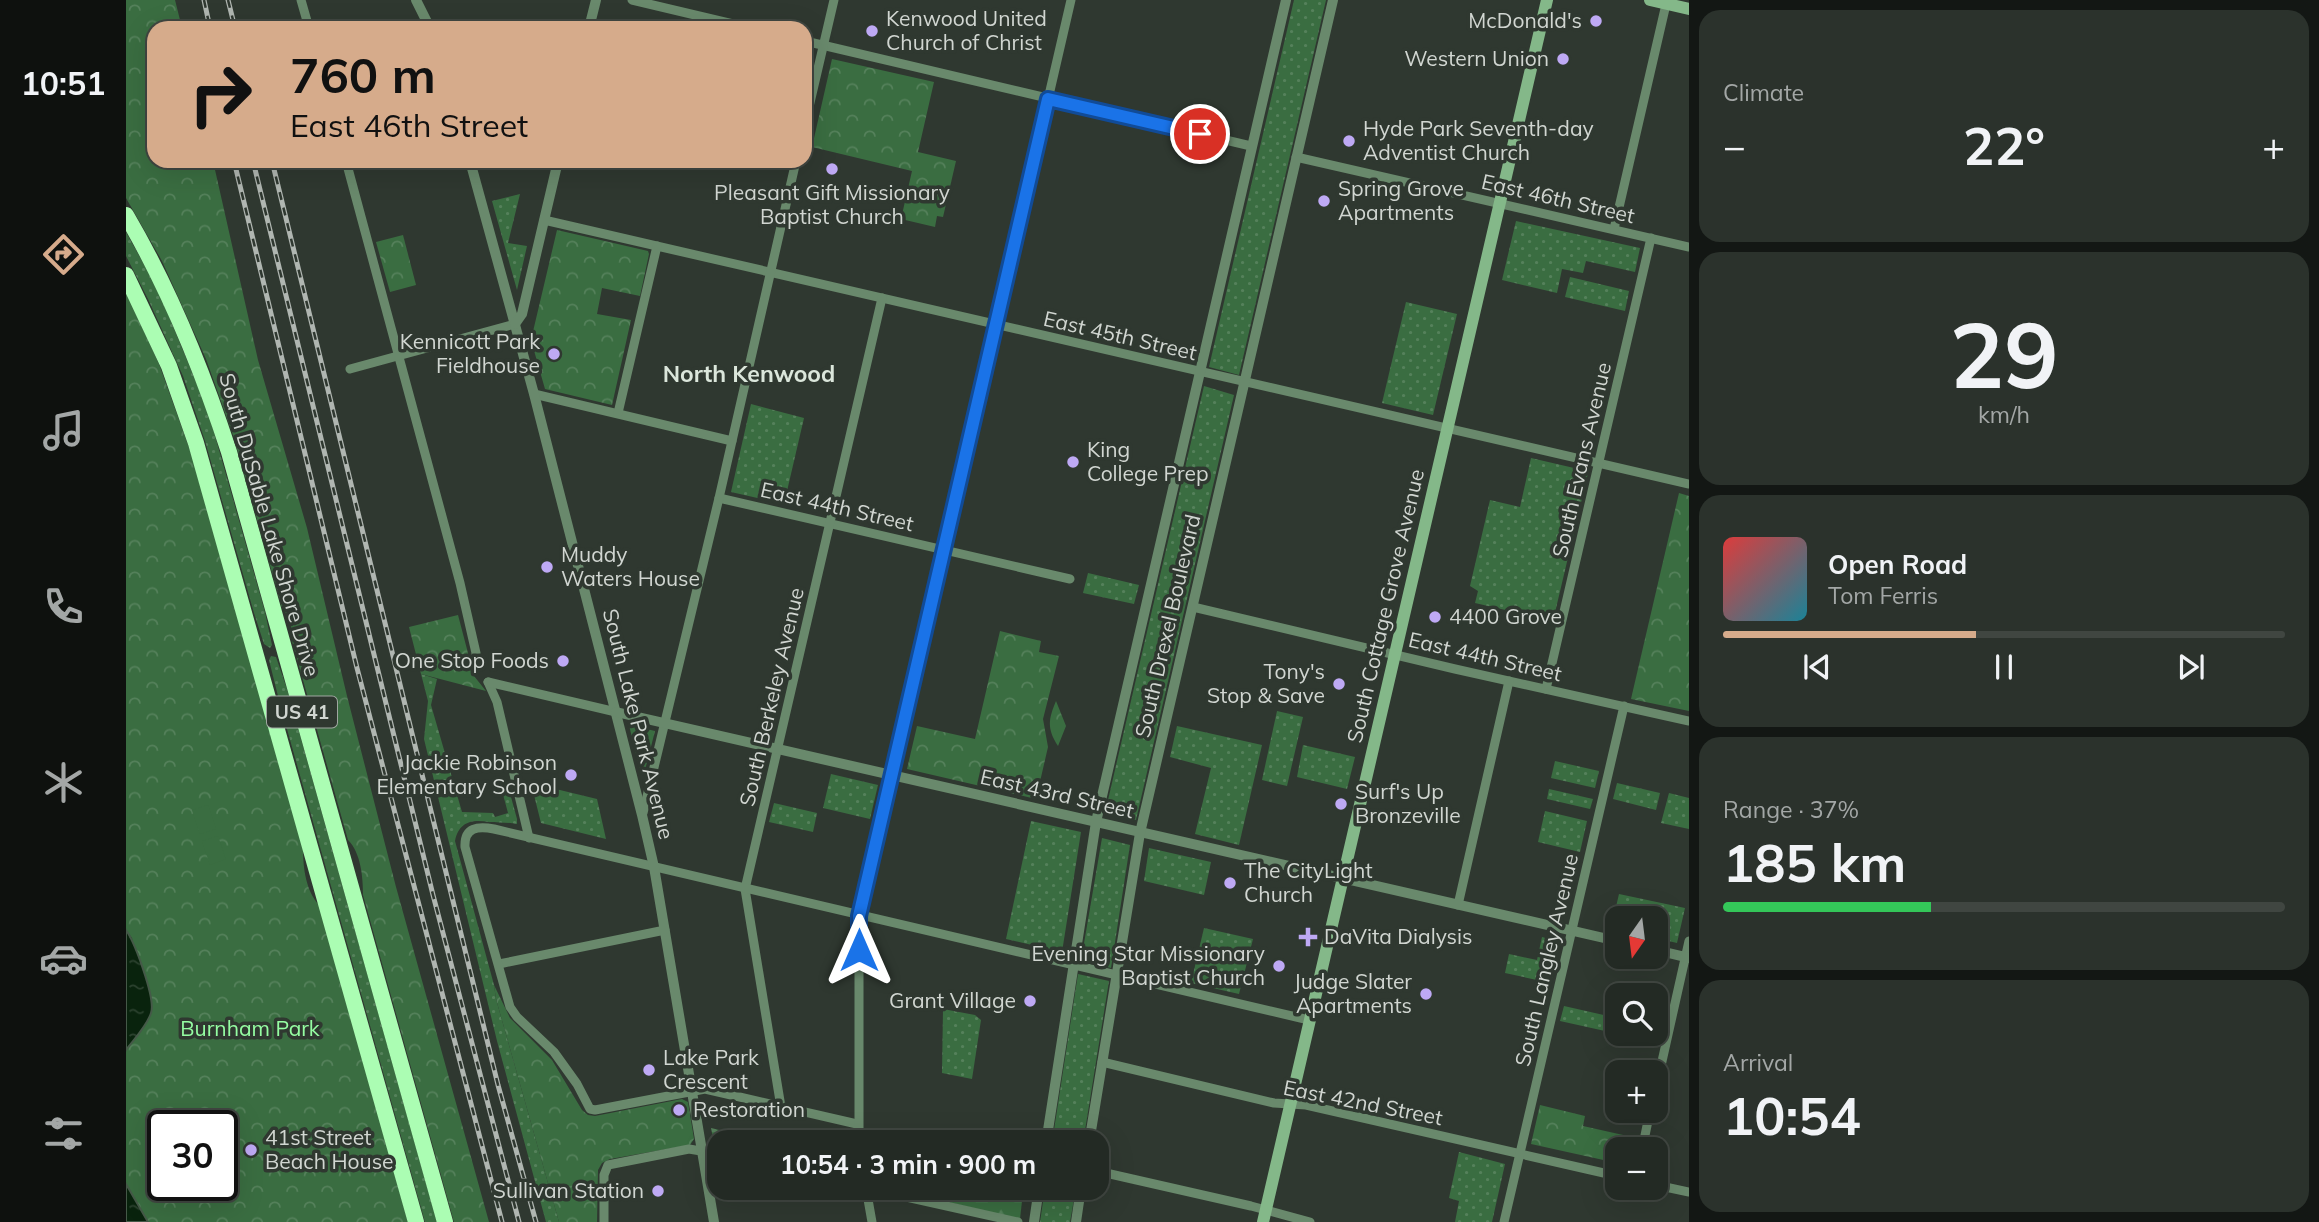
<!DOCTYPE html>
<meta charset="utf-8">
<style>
:root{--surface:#232a24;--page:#2b322c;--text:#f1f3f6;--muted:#a3a7a6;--line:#404641;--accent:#d6ab8b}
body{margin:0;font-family:Mulish,sans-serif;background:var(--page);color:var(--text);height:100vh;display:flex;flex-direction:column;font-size:26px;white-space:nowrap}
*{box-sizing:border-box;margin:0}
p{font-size:23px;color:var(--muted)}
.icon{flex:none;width:38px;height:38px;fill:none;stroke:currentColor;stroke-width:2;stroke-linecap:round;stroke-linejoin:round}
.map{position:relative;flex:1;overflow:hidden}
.side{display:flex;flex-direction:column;gap:10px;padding:10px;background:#131714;width:630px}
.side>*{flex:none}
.hud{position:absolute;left:21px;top:21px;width:665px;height:147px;border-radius:21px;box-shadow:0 7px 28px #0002,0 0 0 2px var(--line);background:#d6ab8b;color:#111;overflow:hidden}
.needle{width:46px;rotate:194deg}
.buttons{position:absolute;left:1479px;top:906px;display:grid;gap:14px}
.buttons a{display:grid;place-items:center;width:63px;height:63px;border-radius:14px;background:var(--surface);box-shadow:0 7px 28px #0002,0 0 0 2px var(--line);font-size:35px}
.speed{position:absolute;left:21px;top:1110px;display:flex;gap:14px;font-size:35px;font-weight:700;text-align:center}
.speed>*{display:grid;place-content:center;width:91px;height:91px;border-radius:50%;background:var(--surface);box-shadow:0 7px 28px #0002,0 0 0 2px var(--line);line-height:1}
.speed .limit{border:4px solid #111;border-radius:10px;background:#fff;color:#111}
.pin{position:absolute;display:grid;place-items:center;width:60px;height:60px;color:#fff;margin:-30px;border:4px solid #fff;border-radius:50%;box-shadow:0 2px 7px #0007}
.me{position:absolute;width:77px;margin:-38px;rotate:0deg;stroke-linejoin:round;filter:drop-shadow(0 0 5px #0008)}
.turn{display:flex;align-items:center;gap:24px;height:147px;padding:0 28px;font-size:32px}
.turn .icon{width:91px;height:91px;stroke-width:2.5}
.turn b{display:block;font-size:49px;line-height:60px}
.big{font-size:52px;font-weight:700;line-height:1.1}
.side .card{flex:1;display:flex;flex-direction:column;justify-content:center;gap:10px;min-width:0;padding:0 24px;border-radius:21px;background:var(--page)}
.side .dial{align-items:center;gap:0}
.dial b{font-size:91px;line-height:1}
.song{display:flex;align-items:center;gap:21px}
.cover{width:84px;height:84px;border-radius:10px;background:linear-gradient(135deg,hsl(0 70% 55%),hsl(190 70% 35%))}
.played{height:7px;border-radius:4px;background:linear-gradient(90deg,var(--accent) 45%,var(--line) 45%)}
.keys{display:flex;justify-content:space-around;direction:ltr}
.heat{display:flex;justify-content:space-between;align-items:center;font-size:38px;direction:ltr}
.charge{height:10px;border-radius:5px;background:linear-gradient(90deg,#34c759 37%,var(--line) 0)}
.trip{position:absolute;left:581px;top:1130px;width:402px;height:70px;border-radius:21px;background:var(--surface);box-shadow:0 7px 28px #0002,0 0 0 2px var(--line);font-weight:700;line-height:70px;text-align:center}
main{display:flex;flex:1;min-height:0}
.tabs{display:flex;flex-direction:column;width:126px;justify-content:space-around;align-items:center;background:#0e110e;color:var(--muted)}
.tabs .icon{width:49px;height:49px}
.tabs .on{color:var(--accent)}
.tabs b{font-size:32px;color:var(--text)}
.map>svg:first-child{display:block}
</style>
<main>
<nav class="tabs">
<b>10:51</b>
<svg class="icon on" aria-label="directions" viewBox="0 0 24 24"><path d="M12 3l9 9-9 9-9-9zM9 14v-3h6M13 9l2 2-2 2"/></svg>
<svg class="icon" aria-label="music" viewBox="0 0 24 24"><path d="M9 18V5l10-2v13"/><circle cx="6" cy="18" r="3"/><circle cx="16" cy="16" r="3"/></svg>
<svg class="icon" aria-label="phone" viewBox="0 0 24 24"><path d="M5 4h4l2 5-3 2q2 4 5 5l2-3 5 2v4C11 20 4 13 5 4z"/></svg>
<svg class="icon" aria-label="climate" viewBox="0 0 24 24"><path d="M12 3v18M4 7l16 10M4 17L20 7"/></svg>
<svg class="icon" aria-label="car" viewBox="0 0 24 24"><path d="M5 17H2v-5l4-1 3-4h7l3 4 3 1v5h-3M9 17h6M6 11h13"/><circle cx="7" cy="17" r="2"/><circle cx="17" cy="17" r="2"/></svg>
<svg class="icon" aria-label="filters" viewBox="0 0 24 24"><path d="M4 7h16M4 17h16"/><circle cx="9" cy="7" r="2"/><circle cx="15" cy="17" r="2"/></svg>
</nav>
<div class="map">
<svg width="1563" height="1222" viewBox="0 0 1563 1222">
<defs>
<pattern id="grass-dots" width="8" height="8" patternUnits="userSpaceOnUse" patternTransform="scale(1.75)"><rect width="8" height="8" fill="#3a6d41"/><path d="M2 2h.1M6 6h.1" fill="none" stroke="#55815b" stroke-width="1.8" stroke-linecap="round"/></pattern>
<pattern id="forest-firs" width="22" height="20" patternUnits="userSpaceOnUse" patternTransform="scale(1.75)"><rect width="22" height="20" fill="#3a6d41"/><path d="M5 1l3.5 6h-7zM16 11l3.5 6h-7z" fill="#55815b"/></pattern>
<pattern id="park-crowns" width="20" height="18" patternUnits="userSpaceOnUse" patternTransform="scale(1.75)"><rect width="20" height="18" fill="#3a6d41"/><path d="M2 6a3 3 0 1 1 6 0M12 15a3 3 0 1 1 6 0" fill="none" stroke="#55815b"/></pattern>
<pattern id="water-ripples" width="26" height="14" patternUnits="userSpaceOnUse" patternTransform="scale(1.75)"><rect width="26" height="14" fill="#09230d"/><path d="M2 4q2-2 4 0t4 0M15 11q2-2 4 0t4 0" fill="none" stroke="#2c422f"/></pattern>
</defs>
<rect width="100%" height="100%" fill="#2f3830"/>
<g fill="url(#grass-dots)">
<path d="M 1168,0 L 1200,0 L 1113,375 L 1083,367 Z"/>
<path d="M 394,194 L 382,243 L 401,246 L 391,290 L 366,201 Z"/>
<path d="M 1390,221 L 1514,248 L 1509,272 L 1460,261 L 1457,273 L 1436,269 L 1431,293 L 1376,280 Z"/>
<path d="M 0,232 L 32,290 L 82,411 L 139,612 L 146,645 L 144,648 L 138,644 L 128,613 L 79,441 L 57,376 L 22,299 L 0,256 Z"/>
<path d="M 1444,277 L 1503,291 L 1499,311 L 1439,297 Z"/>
<path d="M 1280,302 L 1331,314 L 1307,415 L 1256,403 Z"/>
<path d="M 1078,386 L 1108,395 L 1010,820 L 979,813 Z"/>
<path d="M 625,404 L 678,418 L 658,504 L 605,492 Z"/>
<path d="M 1405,458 L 1461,471 L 1462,473 L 1427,621 L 1349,603 L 1352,591 L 1344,586 L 1364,500 L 1394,507 Z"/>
<path d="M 962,573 L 1013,585 L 1008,604 L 957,593 Z"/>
<path d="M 145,656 L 150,657 L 161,689 L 311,1222 L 299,1222 L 154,704 L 143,660 Z"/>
<path d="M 295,674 L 311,679 L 305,705 L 336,812 L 367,813 L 369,817 L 382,813 L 375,787 L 382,786 L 391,819 L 391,824 C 382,822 372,823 363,822 C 345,819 333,822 329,841 L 368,985 L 370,999 L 433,1222 L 420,1222 L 371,1041 L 298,739 L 302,701 Z"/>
<path d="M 1151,711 L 1177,717 L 1161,786 L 1136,780 Z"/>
<path d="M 1051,726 L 1136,745 L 1113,845 L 1069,834 L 1085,768 L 1044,757 Z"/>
<path d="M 1177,745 L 1229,757 L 1221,789 L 1171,777 Z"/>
<path d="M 1429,761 L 1473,771 L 1469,788 L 1425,778 Z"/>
<path d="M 705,774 L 752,785 L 744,819 L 697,808 Z"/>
<path d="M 405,783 L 471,799 L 480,839 L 415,823 Z"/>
<path d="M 1491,783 L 1534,793 L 1530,810 L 1487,799 Z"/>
<path d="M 1423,789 L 1467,799 L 1464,809 L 1421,799 Z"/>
<path d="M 1543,793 L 1563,798 L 1563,829 L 1535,823 Z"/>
<path d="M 648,803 L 691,813 L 687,832 L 643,822 Z"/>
<path d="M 1419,811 L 1461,821 L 1454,852 L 1412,842 Z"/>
<path d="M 905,821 L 955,832 L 936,952 L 880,939 Z"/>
<path d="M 976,838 L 1004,845 L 985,968 L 955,961 Z"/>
<path d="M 1023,848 L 1085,862 L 1078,895 L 1018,881 Z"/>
<path d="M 1493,894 L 1559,908 L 1551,943 L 1530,938 L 1530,919 L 1491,919 L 1491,929 L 1485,928 Z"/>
<path d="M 1078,928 L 1127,939 L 1113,994 L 1065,983 Z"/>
<path d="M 1416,937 L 1434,942 L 1425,983 L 1379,973 L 1383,954 L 1411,960 Z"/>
<path d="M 952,974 L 983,981 L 957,1143 L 926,1143 Z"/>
<path d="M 1438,1006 L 1482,1016 L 1479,1031 L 1434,1021 Z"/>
<path d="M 817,1009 L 849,1015 L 855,1020 L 846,1079 L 816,1073 Z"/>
<path d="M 1333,1152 L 1379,1164 L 1366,1222 L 1329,1222 L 1333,1201 L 1323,1198 Z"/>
<path d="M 919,1188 L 950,1188 L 944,1222 L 914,1222 Z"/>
</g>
<g fill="url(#forest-firs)">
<path d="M 585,1128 L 649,1143 L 593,1143 L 593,1149 L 589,1148 Z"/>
<path d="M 762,1188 L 840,1188 L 896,1201 L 894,1219 Z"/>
</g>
<g fill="url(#park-crowns)" fill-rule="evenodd">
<path d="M 0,0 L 49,0 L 56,28 L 28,28 L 28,161 L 87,161 L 132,360 L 181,528 L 221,696 L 270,887 L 363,1222 L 328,1222 L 237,895 C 237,877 235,853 222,840 L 166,641 C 166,627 165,619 156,608 L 108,438 L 80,359 L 36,261 L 0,198 Z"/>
<path d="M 706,59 L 808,82 L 792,152 L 830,161 L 817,217 L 811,216 L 809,227 L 775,219 L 786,171 L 686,147 Z"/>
<path d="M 431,230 L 522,251 L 523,254 L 514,296 L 476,288 L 471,314 L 505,320 L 486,405 L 419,389 L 405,340 Z"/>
<path d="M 277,235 L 290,285 L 264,292 L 250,242 Z"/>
<path d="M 0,292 L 33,364 L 66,456 L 177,849 C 177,868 180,891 193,905 L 282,1222 L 22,1222 L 0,1184 L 0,1050 L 23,1018 L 6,938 L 0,930 ZM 37,1125 L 96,1125 L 96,1185 L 37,1185 Z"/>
<path d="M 1553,493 L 1563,496 L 1563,711 L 1505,699 Z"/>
<path d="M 332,615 L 348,676 L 360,691 L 295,674 L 283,627 Z"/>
<path d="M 874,631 L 915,641 L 913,652 L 933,656 L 917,719 L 922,747 L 910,799 L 781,769 L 791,726 L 849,739 Z"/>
<path d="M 930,701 L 940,726 L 932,746 C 921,729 922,720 930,701 Z"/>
<path d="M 503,725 L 529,731 L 519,770 L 517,772 L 514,770 Z"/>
<path d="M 368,985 L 384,1018 L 426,1060 L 456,1110 L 462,1115 L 469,1116 L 556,1099 L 562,1102 L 568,1139 L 564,1145 L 484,1159 L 476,1163 L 472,1170 L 471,1222 L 433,1222 L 370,999 Z"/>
<path d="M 1414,1105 L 1459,1116 L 1457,1126 L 1506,1137 L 1504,1150 L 1491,1150 L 1491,1163 L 1405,1144 Z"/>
</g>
<g fill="#3a6d41">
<path d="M 82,805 L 90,829 L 74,834 L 66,810 Z"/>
<path d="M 92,836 L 100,859 L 84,865 L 76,841 Z"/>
</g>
<g fill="url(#water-ripples)" stroke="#455948" stroke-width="2">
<path d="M 0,930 C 9,943 30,999 25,1013 C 21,1026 8,1039 0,1050 Z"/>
<path d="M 0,1184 L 22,1222 L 0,1222 Z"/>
</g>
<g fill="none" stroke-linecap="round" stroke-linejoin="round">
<g stroke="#69896c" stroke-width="9">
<path d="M 175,0 L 183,28"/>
<path d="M 506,0 L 624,28"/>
<path d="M 679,41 L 1125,146"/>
<path d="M 679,124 L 708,0"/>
<path d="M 1170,157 L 1563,247"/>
<path d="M 220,161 L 334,583 L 350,653 L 349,663"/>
<path d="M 418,220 L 1563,484"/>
<path d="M 1488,229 L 1541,0"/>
<path d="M 224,369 L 389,324"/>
<path d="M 408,394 L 606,441"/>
<path d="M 492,413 L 531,246"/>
<path d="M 593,498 L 944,579"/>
<path d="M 1067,607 L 1329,669 L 1563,721"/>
<path d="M 362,682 L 371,702 L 403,838"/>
<path d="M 362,682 L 490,712"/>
<path d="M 1420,689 L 1525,238"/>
<path d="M 517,813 L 593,498 L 670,161"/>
<path d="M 1332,905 L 1383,681"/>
<path d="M 373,964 L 539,930"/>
<path d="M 976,1062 L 1148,1103 L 1180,1105 L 1491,1176"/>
<path d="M 1530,1088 L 1563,941"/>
<path d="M 655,1107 L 619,889 L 756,298"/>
<path d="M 731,1124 L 579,1089 L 469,1110 L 464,1109 L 451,1084 L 428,1052 L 391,1017 L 384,1007 L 339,847 C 338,827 352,826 368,829 L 1183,1020"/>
<path d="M 733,1143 L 733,916 L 945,0"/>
<path d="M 1516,1150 L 1524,1111"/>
<path d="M 971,1171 L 1125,1206 L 1184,1222"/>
<path d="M 1530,1185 L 1563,1192"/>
<path d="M 478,1222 L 478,1175 L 482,1165 L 563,1149 L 593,1154"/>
<path d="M 746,1222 L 740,1188 L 892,1222"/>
<path d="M 1378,1222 L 1498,706"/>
</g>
<g stroke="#69896c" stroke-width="10">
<path d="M 290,0 L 304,28"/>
<path d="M 463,28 L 470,0"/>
<path d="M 344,161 L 408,394 L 516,815 L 528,867 L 588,1222"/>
<path d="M 389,324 L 396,314 L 432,161"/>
<path d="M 490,712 L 1491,941"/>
<path d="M 1530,950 L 1563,958"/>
<path d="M 920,1143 L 970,822 L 1160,0"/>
<path d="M 963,1143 L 1014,833 L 1207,0"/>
<path d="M 908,1222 L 913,1188"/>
<path d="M 950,1222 L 955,1188"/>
</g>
<g stroke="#84b889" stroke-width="12">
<path d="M 1524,0 L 1563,9"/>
<path d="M 1137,1222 L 1421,0"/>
</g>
<g stroke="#abfdb3" stroke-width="16">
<path d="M 0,215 C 44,290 76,369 103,452 L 319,1222"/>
<path d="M 0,275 L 43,366 L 70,443 L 290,1222"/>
</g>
<g stroke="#b0b6b1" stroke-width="5">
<g id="rail">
<path d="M 78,0 L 84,28"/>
<path d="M 102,0 L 109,28"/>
<path d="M 108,161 L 231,668 L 376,1222"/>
<path d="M 127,161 L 307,895 L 393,1222"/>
<path d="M 146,161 L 372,1085 L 410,1222"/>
</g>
</g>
<use href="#rail" stroke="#2f3830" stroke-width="2.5" stroke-dasharray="8" stroke-linecap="butt"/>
</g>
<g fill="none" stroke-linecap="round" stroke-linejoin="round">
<g stroke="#114b97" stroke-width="18">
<path id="route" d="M 733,950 L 733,916 L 922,99 L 1074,134"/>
</g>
<use href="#route" stroke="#1a73e8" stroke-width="12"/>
</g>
<g fill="#bea9f4" stroke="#2f3830" stroke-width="2.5">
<circle cx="1470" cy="21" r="7"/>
<circle cx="746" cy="31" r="7"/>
<circle cx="1437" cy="59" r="7"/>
<circle cx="1223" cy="141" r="7"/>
<circle cx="706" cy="169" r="7"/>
<circle cx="1198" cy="201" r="7"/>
<circle cx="428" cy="354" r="7"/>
<circle cx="947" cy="462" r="7"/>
<circle cx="421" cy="567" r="7"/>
<circle cx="1309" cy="617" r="7"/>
<circle cx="437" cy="661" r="7"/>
<circle cx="1213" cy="684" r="7"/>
<circle cx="445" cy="775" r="7"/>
<circle cx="1215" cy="804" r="7"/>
<circle cx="1104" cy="883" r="7"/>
<path d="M1178.5 926.5h7v7h7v7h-7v7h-7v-7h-7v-7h7z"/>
<circle cx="1153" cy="966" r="7"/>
<circle cx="1300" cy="994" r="7"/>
<circle cx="904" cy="1001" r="7"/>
<circle cx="523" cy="1070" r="7"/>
<circle cx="553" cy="1110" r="7"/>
<circle cx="125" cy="1150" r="7"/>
<circle cx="532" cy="1191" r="7"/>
</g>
<g text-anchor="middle" stroke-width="7" stroke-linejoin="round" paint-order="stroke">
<rect fill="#2f3830" stroke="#a0a7a1" stroke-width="2" x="141" y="696.5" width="70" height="31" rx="5"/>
<g font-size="19" font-weight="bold" fill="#d1d6d1">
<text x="176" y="719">US 41</text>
</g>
<g font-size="21" fill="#d1d6d1" stroke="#2f3830" text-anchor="start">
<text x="760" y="26">Kenwood United<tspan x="760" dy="24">Church of Christ</tspan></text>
<text x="1456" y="28" text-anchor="end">McDonald's</text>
<text x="1423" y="66" text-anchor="end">Western Union</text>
<text x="1237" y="136">Hyde Park Seventh-day<tspan x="1237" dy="24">Adventist Church</tspan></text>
<text x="1212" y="196">Spring Grove<tspan x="1212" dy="24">Apartments</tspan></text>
<text x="706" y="200" text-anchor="middle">Pleasant Gift Missionary<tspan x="706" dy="24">Baptist Church</tspan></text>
<text x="414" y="349" text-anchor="end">Kennicott Park<tspan x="414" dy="24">Fieldhouse</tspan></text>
<text x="961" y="457">King<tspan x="961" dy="24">College Prep</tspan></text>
<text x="435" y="562">Muddy<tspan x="435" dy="24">Waters House</tspan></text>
<text x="1323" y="624">4400 Grove</text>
<text x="423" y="668" text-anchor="end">One Stop Foods</text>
<text x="1199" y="679" text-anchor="end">Tony's<tspan x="1199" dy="24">Stop &amp; Save</tspan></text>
<text x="431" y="770" text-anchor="end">Jackie Robinson<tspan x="431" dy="24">Elementary School</tspan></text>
<text x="1229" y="799">Surf's Up<tspan x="1229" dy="24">Bronzeville</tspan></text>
<text x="1118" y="878">The CityLight<tspan x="1118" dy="24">Church</tspan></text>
<text x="1198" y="944">DaVita Dialysis</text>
<text x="1139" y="961" text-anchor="end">Evening Star Missionary<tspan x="1139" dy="24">Baptist Church</tspan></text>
<text x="1286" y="989" text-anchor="end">Judge Slater<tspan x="1286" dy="24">Apartments</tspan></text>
<text x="890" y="1008" text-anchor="end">Grant Village</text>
<text x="537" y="1065">Lake Park<tspan x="537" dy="24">Crescent</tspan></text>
<text x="567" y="1117">Restoration</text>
<text x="139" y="1145">41st Street<tspan x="139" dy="24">Beach House</tspan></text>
<text x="518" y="1198" text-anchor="end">Sullivan Station</text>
</g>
<g font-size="21" fill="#d1d6d1" stroke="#2f3830">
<text transform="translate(1432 199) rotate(13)" y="7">East 46th Street</text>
<text transform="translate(994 336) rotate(13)" y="7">East 45th Street</text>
<text transform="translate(1456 460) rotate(-77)" y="7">South Evans Avenue</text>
<text transform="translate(711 507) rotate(13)" y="7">East 44th Street</text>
<text transform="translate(143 525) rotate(74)" y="7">South DuSable Lake Shore Drive</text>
<text transform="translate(1260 606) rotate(-77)" y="7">South Cottage Grove Avenue</text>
<text transform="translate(1042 626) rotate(-77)" y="7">South Drexel Boulevard</text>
<text transform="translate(1359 657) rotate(13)" y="7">East 44th Street</text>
<text transform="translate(646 697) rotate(-77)" y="7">South Berkeley Avenue</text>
<text transform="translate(512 724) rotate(76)" y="7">South Lake Park Avenue</text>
<text transform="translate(931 794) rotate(13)" y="7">East 43rd Street</text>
<text transform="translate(1421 960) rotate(-77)" y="7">South Langley Avenue</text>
<text transform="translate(1237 1103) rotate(11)" y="7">East 42nd Street</text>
</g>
<g font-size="21" fill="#95fda2" stroke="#2f3830">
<text x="124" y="1036">Burnham Park</text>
</g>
<g font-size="23" font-weight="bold" fill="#dbe6db" stroke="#2f3830">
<text x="623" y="382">North Kenwood</text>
</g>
</g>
</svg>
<div class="buttons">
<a><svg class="needle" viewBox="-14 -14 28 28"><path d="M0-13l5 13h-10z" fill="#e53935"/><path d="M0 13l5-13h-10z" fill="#a3a7a6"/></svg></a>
<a><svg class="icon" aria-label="search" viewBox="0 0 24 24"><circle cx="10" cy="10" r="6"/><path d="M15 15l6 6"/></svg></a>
<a>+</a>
<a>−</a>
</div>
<div class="speed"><div class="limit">30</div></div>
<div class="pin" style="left:1074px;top:134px;background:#d93025"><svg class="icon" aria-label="arrive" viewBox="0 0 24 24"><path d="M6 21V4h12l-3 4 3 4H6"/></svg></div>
<svg class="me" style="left:733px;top:950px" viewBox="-20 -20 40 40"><path d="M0-17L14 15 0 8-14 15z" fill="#1a73e8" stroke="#fff" stroke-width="4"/></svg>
<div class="trip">10:54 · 3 min · 900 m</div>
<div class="hud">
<div class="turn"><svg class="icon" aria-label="right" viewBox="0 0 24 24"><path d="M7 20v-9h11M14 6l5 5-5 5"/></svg><div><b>760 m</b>East 46th Street</div></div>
</div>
</div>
<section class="side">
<div class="card"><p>Climate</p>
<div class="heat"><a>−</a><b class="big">22°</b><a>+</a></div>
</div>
<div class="card dial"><b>29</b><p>km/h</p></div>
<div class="card">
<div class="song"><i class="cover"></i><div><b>Open Road</b><p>Tom Ferris</p></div></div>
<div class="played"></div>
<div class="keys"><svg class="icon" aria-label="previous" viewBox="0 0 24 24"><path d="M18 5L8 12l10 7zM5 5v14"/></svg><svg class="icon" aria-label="pause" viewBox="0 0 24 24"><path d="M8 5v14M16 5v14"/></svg><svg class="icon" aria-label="next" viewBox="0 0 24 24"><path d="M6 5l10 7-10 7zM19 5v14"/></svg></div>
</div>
<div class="card"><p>Range · 37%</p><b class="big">185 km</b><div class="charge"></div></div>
<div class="card"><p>Arrival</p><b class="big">10:54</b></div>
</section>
</main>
